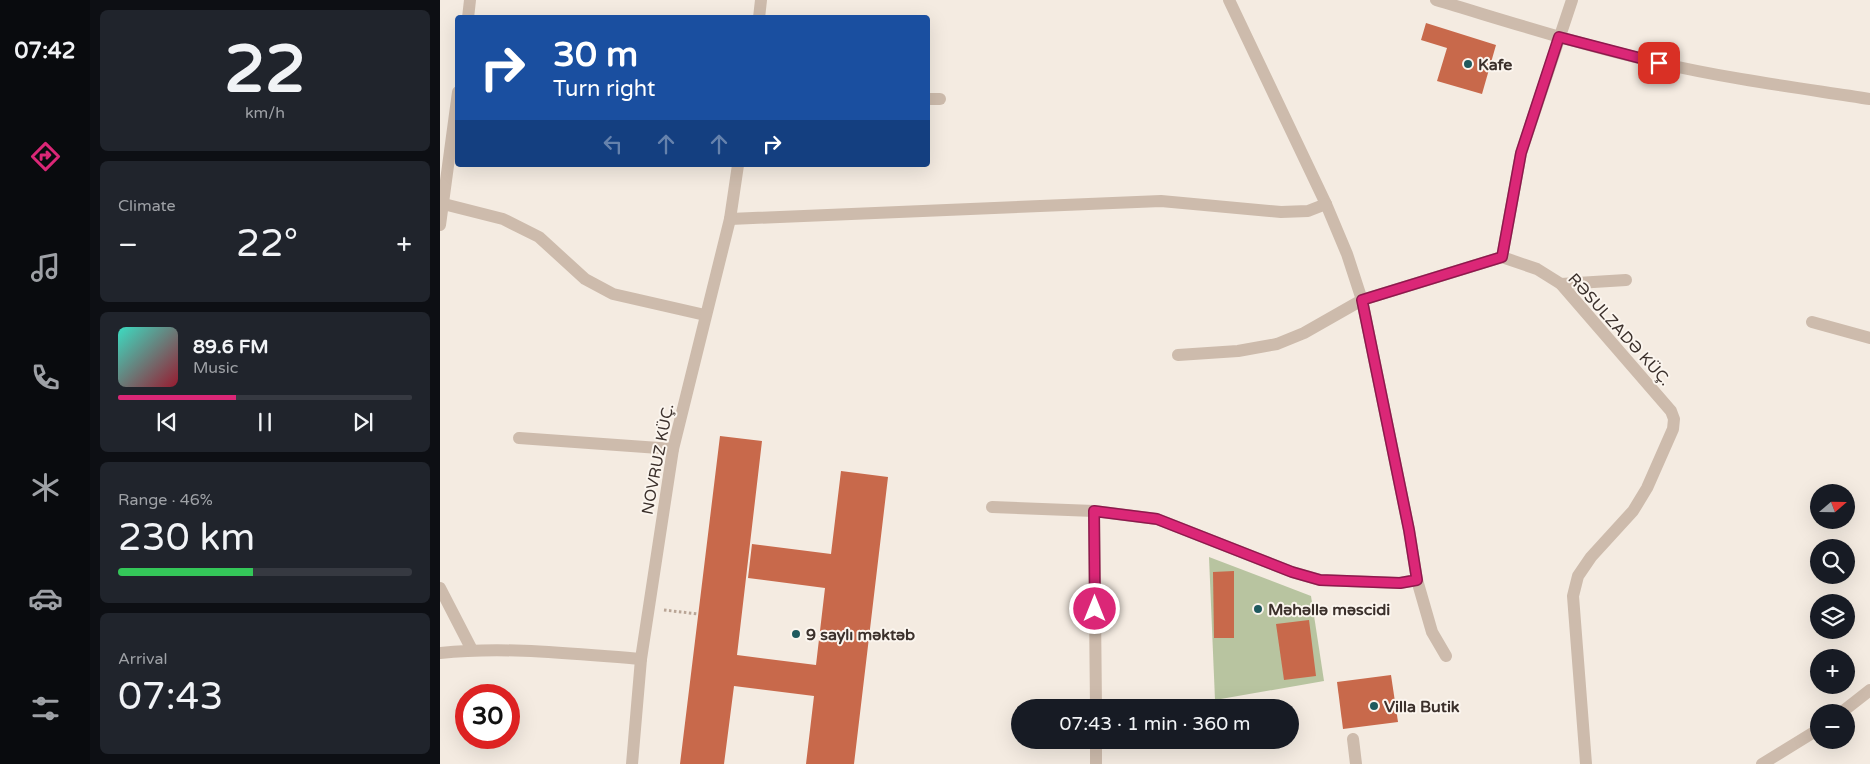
<!DOCTYPE html>
<meta charset="utf-8">
<style>
:root{--surface:#171b24;--page:#20242c;--text:#f1f3f6;--muted:#9ea1a6;--line:#363941;--accent:#db2777}
body{margin:0;font-family:"Varela Round",sans-serif;background:var(--page);color:var(--text);height:100vh;display:flex;flex-direction:column;font-size:19px;white-space:nowrap}
*{box-sizing:border-box;margin:0}
p{font-size:16px;color:var(--muted)}
.icon{flex:none;width:28px;height:28px;fill:none;stroke:currentColor;stroke-width:2;stroke-linecap:round;stroke-linejoin:round}
.map{position:relative;flex:1;overflow:hidden}
.panel{display:flex;flex-direction:column;gap:10px;padding:10px;background:#0d0f14;width:350px}
.panel>*{flex:none}
.hud{position:absolute;left:15px;top:15px;width:475px;height:152px;border-radius:5px;box-shadow:0 5px 20px #0002;background:#1a4fa0;color:#fff;overflow:hidden}
.needle{width:32px;rotate:70deg}
.tools{position:absolute;left:1370px;top:484px;display:grid;gap:10px}
.tools a{display:grid;place-items:center;width:45px;height:45px;border-radius:50%;background:var(--surface);box-shadow:0 5px 20px #0002;font-size:25px}
.speed{position:absolute;left:15px;top:684px;display:flex;gap:10px;font-size:25px;font-weight:700;text-align:center}
.speed>*{display:grid;place-content:center;width:65px;height:65px;border-radius:50%;background:var(--surface);box-shadow:0 5px 20px #0002;line-height:1}
.speed .limit{border:8px solid #d22;background:#fff;color:#111}
.pin{position:absolute;display:grid;place-items:center;width:42px;height:42px;color:#fff;margin:-21px;border-radius:10px;box-shadow:0 2px 8px #0006}
.me{position:absolute;width:55px;margin:-28px;rotate:0deg;stroke-linejoin:round;filter:drop-shadow(0 0 4px #0008)}
.turn{display:flex;align-items:center;gap:18px;height:105px;padding:0 15px;font-size:22px}
.turn .icon{width:65px;height:65px;stroke-width:2.5}
.turn b{display:block;font-size:35px;line-height:42px}
.lanes{display:flex;align-items:center;height:48px;padding:0 15px;background:#0003;justify-content:center;gap:25px;direction:ltr}
.lanes .off{opacity:.35}
.big{font-size:38px;font-weight:600;line-height:1.1}
.panel .widget{flex:1;display:flex;flex-direction:column;justify-content:center;gap:8px;min-width:0;padding:0 18px;border-radius:8px;background:var(--page)}
.panel .dial{align-items:center;gap:0}
.dial b{font-size:65px;line-height:1}
.song{display:flex;align-items:center;gap:15px}
.cover{width:60px;height:60px;border-radius:8px;background:linear-gradient(135deg,hsl(170 70% 55%),hsl(350 70% 35%))}
.played{height:5px;border-radius:2px;background:linear-gradient(90deg,var(--accent) 40%,var(--line) 40%)}
.keys{display:flex;justify-content:space-around;direction:ltr}
.heat{display:flex;justify-content:space-between;align-items:center;font-size:28px;direction:ltr}
.charge{height:8px;border-radius:4px;background:linear-gradient(90deg,#34c759 46%,var(--line) 0)}
.trip{position:absolute;left:571px;top:699px;width:288px;height:50px;border-radius:25px;background:var(--surface);box-shadow:0 5px 20px #0002;font-weight:600;line-height:50px;text-align:center}
main{display:flex;flex:1;min-height:0}
.tab-bar{display:flex;flex-direction:column;width:90px;justify-content:space-around;align-items:center;background:#090b0e;color:var(--muted)}
.tab-bar .icon{width:35px;height:35px}
.tab-bar .on{color:var(--accent)}
.tab-bar b{font-size:22px;color:var(--text)}
.map>svg:first-child{display:block}
</style>
<main>
<nav class="tab-bar">
<b>07:42</b>
<svg class="icon on" aria-label="directions" viewBox="0 0 24 24"><path d="M12 3l9 9-9 9-9-9zM9 14v-3h6M13 9l2 2-2 2"/></svg>
<svg class="icon" aria-label="music" viewBox="0 0 24 24"><path d="M9 18V5l10-2v13"/><circle cx="6" cy="18" r="3"/><circle cx="16" cy="16" r="3"/></svg>
<svg class="icon" aria-label="phone" viewBox="0 0 24 24"><path d="M5 4h4l2 5-3 2q2 4 5 5l2-3 5 2v4C11 20 4 13 5 4z"/></svg>
<svg class="icon" aria-label="climate" viewBox="0 0 24 24"><path d="M12 3v18M4 7l16 10M4 17L20 7"/></svg>
<svg class="icon" aria-label="car" viewBox="0 0 24 24"><path d="M5 17H2v-5l4-1 3-4h7l3 4 3 1v5h-3M9 17h6M6 11h13"/><circle cx="7" cy="17" r="2"/><circle cx="17" cy="17" r="2"/></svg>
<svg class="icon" aria-label="filters" viewBox="0 0 24 24"><path d="M4 7h16M4 17h16"/><circle cx="9" cy="7" r="2"/><circle cx="15" cy="17" r="2"/></svg>
</nav>
<section class="panel">
<div class="widget dial"><b>22</b><p>km/h</p></div>
<div class="widget"><p>Climate</p>
<div class="heat"><a>−</a><b class="big">22°</b><a>+</a></div>
</div>
<div class="widget">
<div class="song"><i class="cover"></i><div><b>89.6 FM</b><p>Music</p></div></div>
<div class="played"></div>
<div class="keys"><svg class="icon" aria-label="previous" viewBox="0 0 24 24"><path d="M18 5L8 12l10 7zM5 5v14"/></svg><svg class="icon" aria-label="pause" viewBox="0 0 24 24"><path d="M8 5v14M16 5v14"/></svg><svg class="icon" aria-label="next" viewBox="0 0 24 24"><path d="M6 5l10 7-10 7zM19 5v14"/></svg></div>
</div>
<div class="widget"><p>Range · 46%</p><b class="big">230 km</b><div class="charge"></div></div>
<div class="widget"><p>Arrival</p><b class="big">07:43</b></div>
</section>
<div class="map">
<svg width="1430" height="764" viewBox="0 0 1430 764">
<rect width="100%" height="100%" fill="#f4ebe1"/>
<path fill="#b8c4a0" d="M 769,557 L 871,596 L 884,681 L 775,700 Z"/>
<g fill="#c8694b">
<path d="M 986,23 L 1056,45 L 1042,94 L 997,81 L 1007,48 L 981,40 Z"/>
<path d="M 280,436 L 322,441 L 297,655 L 376,665 L 385,588 L 308,578 L 312,544 L 391,554 L 401,471 L 448,477 L 414,764 L 366,764 L 374,696 L 294,686 L 284,764 L 240,764 Z"/>
<path d="M 794,571 L 794,638 L 774,638 L 773,572 Z"/>
<path d="M 869,620 L 876,676 L 844,680 L 836,624 Z"/>
<path d="M 951,675 L 958,722 L 903,729 L 897,682 Z"/>
</g>
<g fill="none" stroke-linecap="round" stroke-linejoin="round">
<path stroke="#b9a596" stroke-width="3" stroke-dasharray="2.5 2.5" stroke-linecap="butt" d="M 224,610 L 258,614"/>
<g stroke="#cdbbac" stroke-width="12">
<path d="M 789,0 L 886,204 L 907,254 L 922,300 L 969,530 L 977,580 L 992,632 L 1006,656"/>
<path d="M 996,0 C 1070,22 1144,46 1220,63 C 1289,79 1360,88 1430,99"/>
<path d="M 28,18 L 30,0"/>
<path d="M 319,18 L 321,0"/>
<path d="M 488,99 L 500,99"/>
<path d="M 0,203 L 63,219 L 99,237 L 145,279 L 173,294 L 265,315"/>
<path d="M 290,219 L 721,201 L 841,212 L 868,211 L 886,204"/>
<path d="M 0,225 L 18,92"/>
<path d="M 1062,257 L 1081,153 L 1132,0"/>
<path d="M 1121,284 L 1186,280"/>
<path d="M 1372,322 L 1430,338"/>
<path d="M 738,355 L 798,351 L 837,344 L 864,333 L 922,300 L 1062,257 L 1097,269 L 1121,284 L 1231,411 L 1234,419 L 1233,429 L 1207,488 L 1193,511 L 1151,557 L 1138,576 L 1133,596 L 1146,764"/>
<path d="M 79,438 L 233,449"/>
<path d="M 552,507 L 654,511 L 717,519 L 852,572 L 880,580 L 960,583 L 977,580"/>
<path d="M 654,511 L 656,708"/>
<path d="M 0,588 L 32,650"/>
<path d="M 0,653 C 67,646 134,654 201,659"/>
<path d="M 1402,712 L 1430,690"/>
<path d="M 913,739 L 916,764"/>
<path d="M 656,740 L 656,764"/>
<path d="M 192,764 L 201,659 L 233,449 L 290,219 L 298,165"/>
<path d="M 1322,764 L 1379,729"/>
</g>
</g>
<g fill="none" stroke-linecap="round" stroke-linejoin="round">
<g stroke="#8e194d" stroke-width="12">
<path id="route" d="M 655,609 L 654,511 L 717,519 L 852,572 L 880,580 L 960,583 L 977,580 L 969,530 L 922,300 L 1062,257 L 1081,153 L 1119,37 L 1219,63"/>
</g>
<use href="#route" stroke="#db2777" stroke-width="9"/>
</g>
<g fill="#1f5a5e" stroke="#fbf5ee" stroke-width="2">
<circle cx="1028" cy="64" r="5"/>
<circle cx="818" cy="609" r="5"/>
<circle cx="356" cy="634" r="5"/>
<circle cx="934" cy="706" r="5"/>
</g>
<g text-anchor="middle" stroke-width="4" stroke-linejoin="round" paint-order="stroke">
<g font-size="16" font-weight="bold" fill="#3b302b" stroke="#fbf5ee" text-anchor="start">
<text x="1038" y="70">Kafe</text>
<text x="828" y="615">Məhəllə məscidi</text>
<text x="366" y="640">9 saylı məktəb</text>
<text x="944" y="712">Villa Butik</text>
</g>
<g font-size="16" fill="#3b302b" stroke="#fbf5ee">
<text transform="translate(1180 329) rotate(48)" y="6">RƏSULZADƏ KÜÇ.</text>
<text transform="translate(217 459) rotate(-79)" y="6">NOVRUZ KÜÇ.</text>
</g>
</g>
</svg>
<div class="tools">
<a><svg class="needle" viewBox="-14 -14 28 28"><path d="M0-13l5 13h-10z" fill="#e53935"/><path d="M0 13l5-13h-10z" fill="#9ea1a6"/></svg></a>
<a><svg class="icon" aria-label="search" viewBox="0 0 24 24"><circle cx="10" cy="10" r="6"/><path d="M15 15l6 6"/></svg></a>
<a><svg class="icon" aria-label="layers" viewBox="0 0 24 24"><path d="M12 4l9 5-9 5-9-5zM3 14l9 5 9-5"/></svg></a>
<a>+</a>
<a>−</a>
</div>
<div class="speed"><div class="limit">30</div></div>
<div class="pin" style="left:1219px;top:63px;background:#d93025"><svg class="icon" aria-label="arrive" viewBox="0 0 24 24"><path d="M6 21V4h12l-3 4 3 4H6"/></svg></div>
<svg class="me" style="left:655px;top:609px" viewBox="-20 -20 40 40"><circle r="17" fill="#db2777" stroke="#fff" stroke-width="3"/><path d="M0-11L8 9 0 5-8 9z" fill="#fff"/></svg>
<div class="trip">07:43 · 1 min · 360 m</div>
<div class="hud">
<div class="turn"><svg class="icon" aria-label="right" viewBox="0 0 24 24"><path d="M7 20v-9h11M14 6l5 5-5 5"/></svg><div><b>30 m</b>Turn right</div></div>
<div class="lanes"><svg class="icon off" aria-label="left" viewBox="0 0 24 24"><path d="M17 20v-9H6M10 6l-5 5 5 5"/></svg><svg class="icon off" aria-label="ahead" viewBox="0 0 24 24"><path d="M12 20V5M6 11l6-6 6 6"/></svg><svg class="icon off" aria-label="ahead" viewBox="0 0 24 24"><path d="M12 20V5M6 11l6-6 6 6"/></svg><svg class="icon" aria-label="right" viewBox="0 0 24 24"><path d="M7 20v-9h11M14 6l5 5-5 5"/></svg></div>
</div>
</div>
</main>
